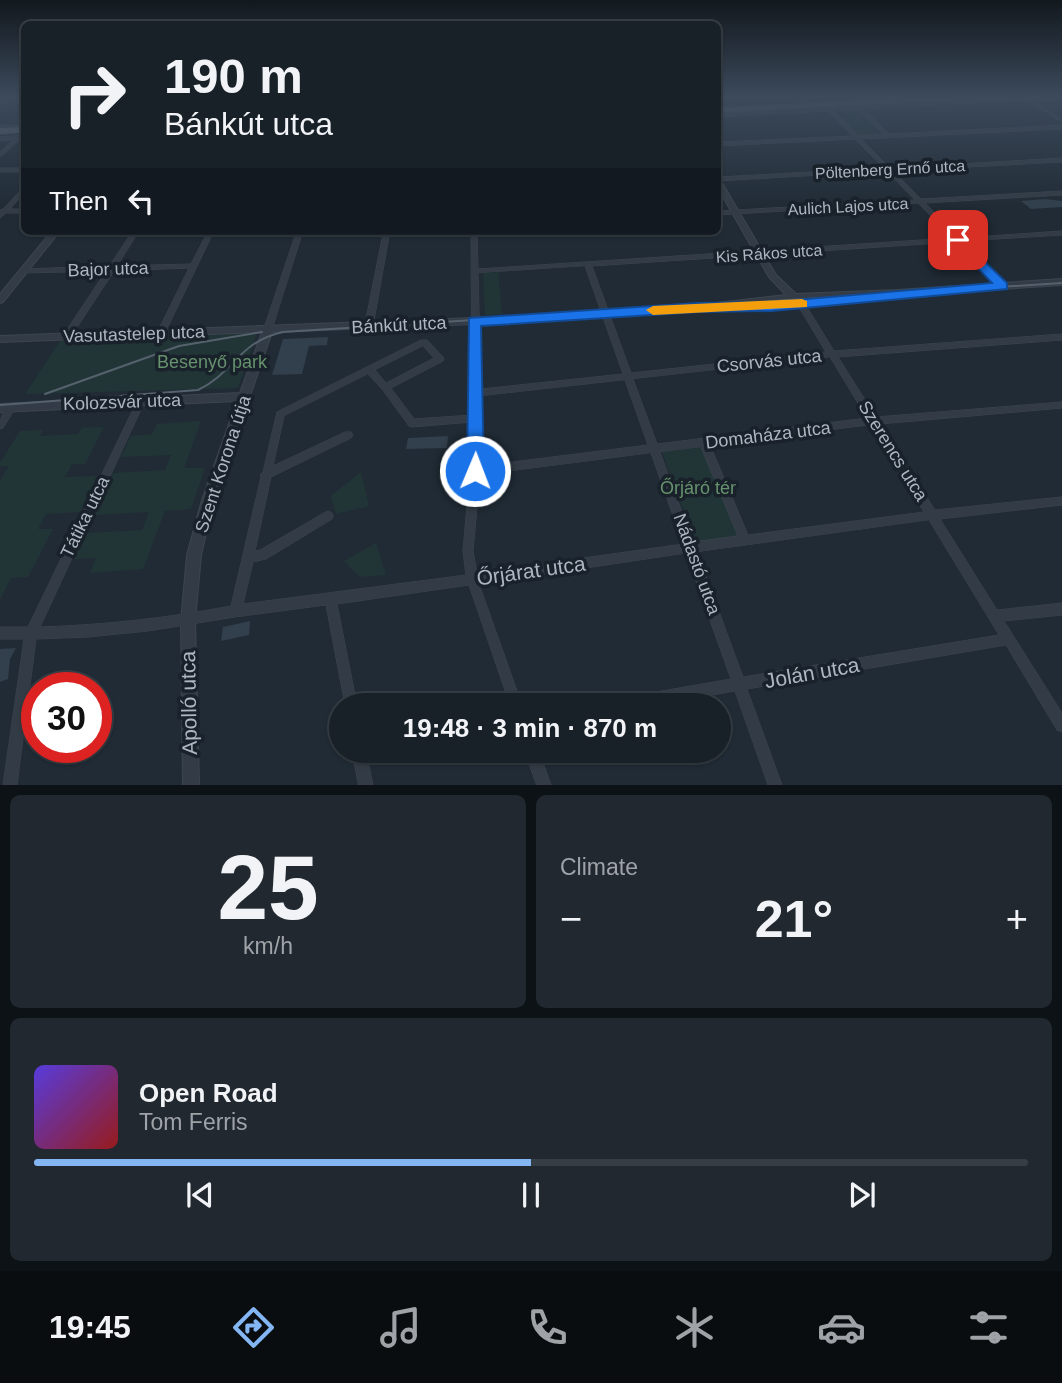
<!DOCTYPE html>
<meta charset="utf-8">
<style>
:root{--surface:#182028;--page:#212830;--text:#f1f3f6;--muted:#9fa3a8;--line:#363e45;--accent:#83b6f3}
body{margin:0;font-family:Helvetica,sans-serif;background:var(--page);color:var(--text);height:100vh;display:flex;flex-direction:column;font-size:26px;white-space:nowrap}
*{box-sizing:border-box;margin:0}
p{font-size:23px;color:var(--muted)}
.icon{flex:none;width:38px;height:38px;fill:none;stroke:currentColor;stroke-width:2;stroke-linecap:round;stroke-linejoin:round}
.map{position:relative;height:785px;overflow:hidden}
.drawer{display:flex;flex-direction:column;gap:10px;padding:10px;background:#0d1216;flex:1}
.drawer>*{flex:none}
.banner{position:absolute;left:21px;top:21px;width:700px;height:214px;border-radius:10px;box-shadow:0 2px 5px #0004,0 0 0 2px var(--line);background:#182028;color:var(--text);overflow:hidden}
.speed{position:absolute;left:21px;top:672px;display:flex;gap:14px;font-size:35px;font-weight:700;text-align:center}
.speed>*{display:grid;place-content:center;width:91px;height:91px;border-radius:50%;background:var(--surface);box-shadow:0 2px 5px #0004,0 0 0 2px var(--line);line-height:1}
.speed .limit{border:10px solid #d22;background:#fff;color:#111}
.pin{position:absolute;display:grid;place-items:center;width:60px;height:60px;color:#fff;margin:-30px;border-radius:14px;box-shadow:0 4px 10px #0006}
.me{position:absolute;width:77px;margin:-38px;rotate:1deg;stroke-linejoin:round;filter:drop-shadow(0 0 5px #0008)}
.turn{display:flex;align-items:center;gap:24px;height:147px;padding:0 28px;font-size:32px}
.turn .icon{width:91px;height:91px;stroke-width:2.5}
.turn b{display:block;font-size:49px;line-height:60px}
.then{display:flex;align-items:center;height:66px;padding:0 28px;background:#0003;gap:14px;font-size:26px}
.big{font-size:52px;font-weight:600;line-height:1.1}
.drawer .card{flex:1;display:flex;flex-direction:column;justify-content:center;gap:10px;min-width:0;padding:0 24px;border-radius:10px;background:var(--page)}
.drawer .dial{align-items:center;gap:0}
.dial b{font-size:91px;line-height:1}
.song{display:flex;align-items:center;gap:21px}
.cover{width:84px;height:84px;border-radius:10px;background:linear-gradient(135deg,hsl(250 70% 55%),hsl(0 70% 35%))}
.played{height:7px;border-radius:4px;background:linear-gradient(90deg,var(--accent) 50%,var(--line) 50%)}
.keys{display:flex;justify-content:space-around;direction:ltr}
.heat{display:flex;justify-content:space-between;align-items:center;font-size:38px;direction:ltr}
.drawer .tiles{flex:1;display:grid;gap:10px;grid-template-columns:1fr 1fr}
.card:last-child{grid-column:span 2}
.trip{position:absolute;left:329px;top:693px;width:402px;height:70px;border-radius:35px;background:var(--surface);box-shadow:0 2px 5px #0004,0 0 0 2px var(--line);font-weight:600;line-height:70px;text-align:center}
.dock{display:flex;height:112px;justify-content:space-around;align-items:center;background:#0a0d10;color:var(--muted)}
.dock .icon{width:49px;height:49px}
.dock .current{color:var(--accent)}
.dock b{font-size:32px;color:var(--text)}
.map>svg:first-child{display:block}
</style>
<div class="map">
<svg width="1062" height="785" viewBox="0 0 1062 785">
<rect width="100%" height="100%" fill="#202b35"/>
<g fill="#223536">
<path d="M 841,109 L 854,109 L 880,133 L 858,134 L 841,117 L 848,116 Z"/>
<path d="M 498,272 L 502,314 L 485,315 L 483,273 Z"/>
<path d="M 257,333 L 238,388 L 25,394 L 60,341 Z"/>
<path d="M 201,421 L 184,468 L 205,468 L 191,509 L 165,511 L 143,569 L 90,573 L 96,558 L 74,559 L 86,533 L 142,530 L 149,512 L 94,515 L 113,473 L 165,470 L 171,455 L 121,457 L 131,436 L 152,434 L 157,424 Z"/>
<path d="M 104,427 L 85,464 L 72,464 L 65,477 L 97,476 L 80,512 L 46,514 L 38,529 L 53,529 L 28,577 L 11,578 L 0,600 L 0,481 L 9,466 L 0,466 L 0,463 L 20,431 L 43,430 L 40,436 L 78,434 L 82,428 Z"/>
<path d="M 703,447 L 742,538 L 696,544 L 662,452 Z"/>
<path d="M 361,472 L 369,506 L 336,514 L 331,496 Z"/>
<path d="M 376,543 L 386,575 L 360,577 L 344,561 Z"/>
</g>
<g fill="#323f4c">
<path d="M 1045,199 L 1062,201 L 1062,207 L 1031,209 L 1021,201 Z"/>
<path d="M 328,337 L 327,345 L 309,346 L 302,374 L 272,375 L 283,339 Z"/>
<path d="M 448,436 L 447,448 L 406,449 L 408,438 Z"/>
<path d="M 250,621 L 249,635 L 221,641 L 223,627 Z"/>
<path d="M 16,648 L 10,659 L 8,679 L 0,682 L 0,649 Z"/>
</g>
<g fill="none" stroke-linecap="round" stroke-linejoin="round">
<g stroke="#3d454f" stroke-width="1">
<g id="minor">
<path d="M 8,97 L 13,97 L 0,108 L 0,103 Z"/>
<path d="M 1025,97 L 1061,97 L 1033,100 L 1062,119 L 1062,123 L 1028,100 L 863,109 L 889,134 L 1062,125 L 1062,129 L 861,139 L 890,168 L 1062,158 L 1062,162 L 893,171 L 921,199 L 1062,191 L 1062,195 L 925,203 L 959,238 L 1062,231 L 1062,235 L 963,241 L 1006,284 L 1006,288 L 1000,288 L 956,242 L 592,266 L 631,373 L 826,352 L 797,304 L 801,301 L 804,302 L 834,351 L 1062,334 L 1062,340 L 838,357 L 876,417 L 1062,402 L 1062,408 L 880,424 L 935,510 L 1062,497 L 1062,505 L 940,519 L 997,610 L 1062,603 L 1062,615 L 1004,621 L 1062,713 L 1062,732 L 1057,730 L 1006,645 L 747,689 L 782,785 L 768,785 L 735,691 L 652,705 L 610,705 L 611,700 L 616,699 L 731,679 L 686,553 L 479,584 L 522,705 L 510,705 L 469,585 L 337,604 L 357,705 L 345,705 L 326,605 L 235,617 L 148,631 L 88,637 L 36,639 L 17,785 L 3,785 L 24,639 L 0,639 L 0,627 L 28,627 L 138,399 L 144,399 L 145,401 L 40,627 C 104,625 168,618 231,606 L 261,477 L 260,475 L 263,472 L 277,412 L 421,340 L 427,340 L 443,357 L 444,359 L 443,361 L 391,388 L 414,419 L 472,415 L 471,231 L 477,231 L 478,269 L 952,238 L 918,203 L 718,215 L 718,211 L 915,200 L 887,171 L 718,181 L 718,177 L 884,168 L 855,139 L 718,146 L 718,142 L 852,136 L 828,111 L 718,117 L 718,114 ZM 857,109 L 883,134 L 858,135 L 833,110 ZM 585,266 L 623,374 L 481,389 L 478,273 ZM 423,346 L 434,358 L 386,383 L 375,370 ZM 830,357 L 867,418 L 657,444 L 633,379 ZM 368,374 L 382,389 L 409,426 L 412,427 L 472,422 L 470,471 L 463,551 L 466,575 L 243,604 L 253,562 L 266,559 L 332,519 L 333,516 L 332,513 L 328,511 L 324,513 L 260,550 L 255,551 L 271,477 L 351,438 L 353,435 L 351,432 L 345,432 L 273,466 L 284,416 ZM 625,380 L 648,445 L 480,466 L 481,396 ZM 871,425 L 924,512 L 748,535 L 710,445 ZM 701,447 L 738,536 L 693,542 L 660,452 ZM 651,453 L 683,544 L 477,573 L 473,551 L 480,475 ZM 929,520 L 999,635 L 743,677 L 697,552 Z"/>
<path d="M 0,125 L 24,125 L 24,128 L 0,129 Z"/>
<path d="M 24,136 L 24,140 L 19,140 L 0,157 L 0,152 L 13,140 L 0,141 L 0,137 Z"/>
<rect x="0" y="168" width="24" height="4"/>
<path d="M 24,188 L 24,193 L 10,209 L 24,209 L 24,213 L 6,213 L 0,218 L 0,210 L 3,209 L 22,189 Z"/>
<path d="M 133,231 L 139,231 L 117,266 L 191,264 L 208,231 L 214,231 L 164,335 L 161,336 L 157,333 L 189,268 L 114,271 L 70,338 L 64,338 L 63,336 L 64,334 L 106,271 L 23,273 L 19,271 L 23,269 L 109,266 Z"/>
<path d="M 297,231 L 303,231 L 272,329 L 268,332 L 265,331 L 264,329 Z"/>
<path d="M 384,231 L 390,231 L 373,326 L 369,329 L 365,326 Z"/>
<path d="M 12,404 L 15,405 L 16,407 L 3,428 L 0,429 C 0,419 2,408 12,404 Z"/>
<path d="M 352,751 L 366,751 L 373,785 L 359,785 Z"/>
<path d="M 525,751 L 539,751 L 551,785 L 537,785 Z"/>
</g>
</g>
<g stroke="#3d454f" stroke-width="2">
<g id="tertiary">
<path d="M 718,181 L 722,183 L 776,275 L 796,294 L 897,290 L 1062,279 L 1062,285 L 897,296 L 811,298 L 801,299 L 829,298 L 834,301 L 829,304 L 757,310 L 752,307 L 756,304 L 698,311 L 474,324 L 272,332 L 214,500 L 201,555 L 195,621 L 199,785 L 183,785 L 181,621 L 187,555 L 202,500 L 237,401 L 0,412 L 0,404 L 240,393 L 262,332 L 0,342 L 0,336 L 474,318 L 698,305 L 786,295 L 769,277 L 718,188 Z"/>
<path d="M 52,231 L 60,231 L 3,302 L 0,303 L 0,294 Z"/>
</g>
</g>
<g stroke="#3d454f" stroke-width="2">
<g id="primary">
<path d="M 924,97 L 1054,98 L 1050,100 L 977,99 L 718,112 L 718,108 Z"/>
<path d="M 24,127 L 24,132 L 0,134 L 0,128 Z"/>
</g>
</g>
<use href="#minor" fill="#333c46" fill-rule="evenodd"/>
<use href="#tertiary" fill="#333c46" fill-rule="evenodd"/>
<use href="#primary" fill="#515b66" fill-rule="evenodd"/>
<g stroke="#55616d" stroke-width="2">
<path d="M 45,394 L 179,346 L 262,332"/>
<path d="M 0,405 L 198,390 C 235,372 238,342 283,332 L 1062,283"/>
</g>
</g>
<linearGradient id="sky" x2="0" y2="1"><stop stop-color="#12181d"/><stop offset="0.47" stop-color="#3c4a5c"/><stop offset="1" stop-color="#3c4a5c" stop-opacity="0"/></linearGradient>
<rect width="1062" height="207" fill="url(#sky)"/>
<path fill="#1a73e8" stroke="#114b97" stroke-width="2" d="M 958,236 L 1007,283 L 1007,289 L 772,311 L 698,312 L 481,326 L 484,471 L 475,479 L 467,471 L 469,318 L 698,303 L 772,302 L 992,283 L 953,242 L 952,240 Z"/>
<path fill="#f59e0b" d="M 802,299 L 807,301 L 807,307 L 653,315 L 646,310 L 653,306 Z"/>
<g text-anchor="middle" stroke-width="7" stroke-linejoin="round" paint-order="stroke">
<g font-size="16" fill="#adb7c3" stroke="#19212a">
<text transform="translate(890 169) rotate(-3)" y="6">Pöltenberg Ernő utca</text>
<text transform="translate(848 206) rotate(-3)" y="6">Aulich Lajos utca</text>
<text transform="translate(769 253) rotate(-4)" y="6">Kis Rákos utca</text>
</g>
<g font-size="18" fill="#adb7c3" stroke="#19212a">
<text transform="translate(108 269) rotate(-2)" y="6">Bajor utca</text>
<text transform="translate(399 325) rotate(-3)" y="6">Bánkút utca</text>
<text transform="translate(134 334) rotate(-2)" y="6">Vasutastelep utca</text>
<text transform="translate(769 361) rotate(-6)" y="6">Csorvás utca</text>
<text transform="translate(122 402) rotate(-2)" y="6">Kolozsvár utca</text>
<text transform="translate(768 435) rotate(-7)" y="6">Domaháza utca</text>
<text transform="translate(893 451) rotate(58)" y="6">Szerencs utca</text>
<text transform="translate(223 464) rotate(-72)" y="6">Szent Korona útja</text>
<text transform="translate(85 517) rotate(-64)" y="6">Tátika utca</text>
<text transform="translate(697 564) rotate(70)" y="6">Nádastó utca</text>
</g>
<g font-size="18" fill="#66926d" stroke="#19212a">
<text x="212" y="368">Besenyő park</text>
<text x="698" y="494">Őrjáró tér</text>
</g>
<g font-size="21" fill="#adb7c3" stroke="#19212a">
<text transform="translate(531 571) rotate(-8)" y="7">Őrjárat utca</text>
<text transform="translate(812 673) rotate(-10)" y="7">Jolán utca</text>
<text transform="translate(189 703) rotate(-91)" y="7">Apolló utca</text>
</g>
</g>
</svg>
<div class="speed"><div class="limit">30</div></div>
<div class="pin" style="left:958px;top:240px;background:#d93025"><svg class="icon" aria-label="arrive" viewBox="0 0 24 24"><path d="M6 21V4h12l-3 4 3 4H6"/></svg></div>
<svg class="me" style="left:475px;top:471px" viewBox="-20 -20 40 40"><circle r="17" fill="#1a73e8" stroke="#fff" stroke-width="3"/><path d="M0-11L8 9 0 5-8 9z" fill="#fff"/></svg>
<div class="trip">19:48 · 3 min · 870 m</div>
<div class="banner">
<div class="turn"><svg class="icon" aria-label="right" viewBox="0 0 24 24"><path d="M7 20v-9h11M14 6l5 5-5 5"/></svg><div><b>190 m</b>Bánkút utca</div></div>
<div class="then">Then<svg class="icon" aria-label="left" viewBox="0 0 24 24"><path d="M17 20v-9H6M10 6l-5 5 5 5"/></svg></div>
</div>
</div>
<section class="drawer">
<div class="tiles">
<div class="card dial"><b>25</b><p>km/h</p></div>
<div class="card"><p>Climate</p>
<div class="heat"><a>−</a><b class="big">21°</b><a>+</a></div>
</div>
<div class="card">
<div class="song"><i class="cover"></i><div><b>Open Road</b><p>Tom Ferris</p></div></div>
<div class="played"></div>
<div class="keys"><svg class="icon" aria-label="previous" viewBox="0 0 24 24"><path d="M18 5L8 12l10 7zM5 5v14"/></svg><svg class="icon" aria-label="pause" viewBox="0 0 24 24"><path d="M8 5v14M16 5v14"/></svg><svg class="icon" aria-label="next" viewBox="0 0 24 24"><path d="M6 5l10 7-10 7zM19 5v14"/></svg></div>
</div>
</div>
</section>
<nav class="dock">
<b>19:45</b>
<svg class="icon current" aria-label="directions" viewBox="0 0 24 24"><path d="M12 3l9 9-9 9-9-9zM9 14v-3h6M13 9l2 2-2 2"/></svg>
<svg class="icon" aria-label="music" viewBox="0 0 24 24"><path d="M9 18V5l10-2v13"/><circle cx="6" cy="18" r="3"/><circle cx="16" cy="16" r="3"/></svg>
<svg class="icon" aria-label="phone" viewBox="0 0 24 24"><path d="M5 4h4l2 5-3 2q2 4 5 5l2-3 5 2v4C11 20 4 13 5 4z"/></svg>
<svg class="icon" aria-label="climate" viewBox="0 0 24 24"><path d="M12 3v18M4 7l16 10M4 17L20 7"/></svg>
<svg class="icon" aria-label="car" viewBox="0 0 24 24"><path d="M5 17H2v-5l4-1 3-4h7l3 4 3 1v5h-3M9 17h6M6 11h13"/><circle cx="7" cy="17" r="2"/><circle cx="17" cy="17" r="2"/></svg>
<svg class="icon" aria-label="filters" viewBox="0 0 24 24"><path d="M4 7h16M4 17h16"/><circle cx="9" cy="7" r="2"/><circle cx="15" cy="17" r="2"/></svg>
</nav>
